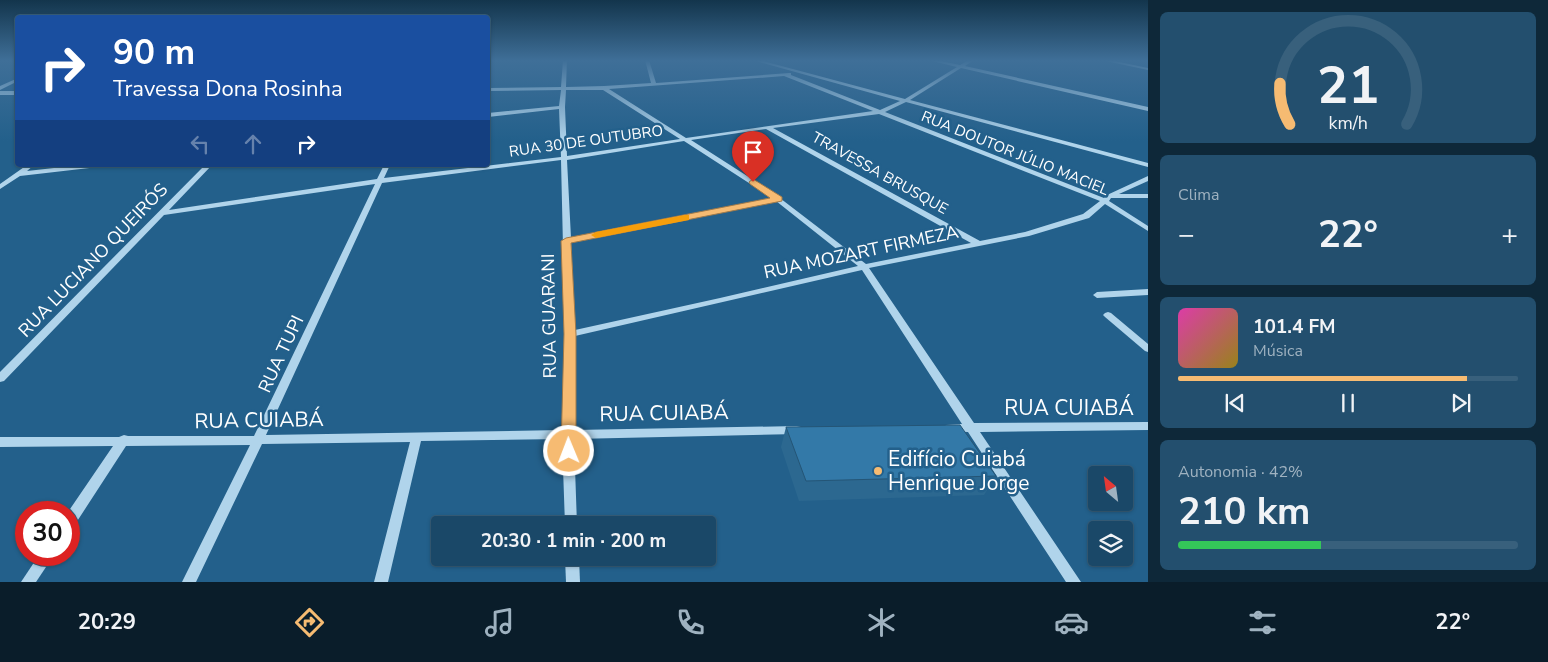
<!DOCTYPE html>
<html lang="pt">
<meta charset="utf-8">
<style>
:root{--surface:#1a4868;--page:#234f6e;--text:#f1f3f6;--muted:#9fb2c0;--line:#38607c;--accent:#f6bb72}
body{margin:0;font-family:"Nunito Sans",sans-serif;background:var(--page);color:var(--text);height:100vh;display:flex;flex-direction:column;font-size:19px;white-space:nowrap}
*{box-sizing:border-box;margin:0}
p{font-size:16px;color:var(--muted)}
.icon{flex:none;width:28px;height:28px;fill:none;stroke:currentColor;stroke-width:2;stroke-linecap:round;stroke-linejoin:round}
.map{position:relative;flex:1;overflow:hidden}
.sheet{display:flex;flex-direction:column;gap:12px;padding:12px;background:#0e2839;width:400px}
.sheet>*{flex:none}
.hud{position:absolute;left:15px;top:15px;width:475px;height:152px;border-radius:5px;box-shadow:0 1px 4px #0004,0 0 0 1px var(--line);background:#1a4fa0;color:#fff;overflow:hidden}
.needle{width:32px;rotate:331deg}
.tools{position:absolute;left:1088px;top:466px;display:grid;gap:10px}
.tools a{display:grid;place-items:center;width:45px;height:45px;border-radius:5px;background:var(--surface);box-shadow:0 1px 4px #0004,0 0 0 1px var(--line);font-size:25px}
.speed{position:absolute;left:15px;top:501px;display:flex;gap:10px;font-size:25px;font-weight:700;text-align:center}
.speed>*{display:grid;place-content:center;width:65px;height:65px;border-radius:50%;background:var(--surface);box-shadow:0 1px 4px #0004,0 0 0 1px var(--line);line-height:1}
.speed .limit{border:8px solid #d22;background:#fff;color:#111}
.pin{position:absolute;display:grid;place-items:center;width:42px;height:42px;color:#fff;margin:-51px -21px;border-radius:50% 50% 50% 0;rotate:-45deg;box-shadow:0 0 5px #0007}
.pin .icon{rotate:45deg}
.me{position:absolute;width:55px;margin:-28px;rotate:359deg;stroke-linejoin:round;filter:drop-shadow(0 0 4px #0008)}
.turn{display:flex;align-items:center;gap:18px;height:105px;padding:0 15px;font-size:22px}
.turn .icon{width:65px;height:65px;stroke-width:2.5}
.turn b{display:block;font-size:35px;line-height:42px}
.lanes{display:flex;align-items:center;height:48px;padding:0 15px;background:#0003;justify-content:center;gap:25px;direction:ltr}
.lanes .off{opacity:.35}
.big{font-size:38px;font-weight:700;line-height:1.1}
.sheet .widget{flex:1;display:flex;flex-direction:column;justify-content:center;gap:8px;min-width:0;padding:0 18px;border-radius:8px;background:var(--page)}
.sheet .dial{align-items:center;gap:0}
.dial svg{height:130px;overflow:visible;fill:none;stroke:var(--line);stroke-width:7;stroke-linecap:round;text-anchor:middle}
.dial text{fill:var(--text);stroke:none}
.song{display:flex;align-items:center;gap:15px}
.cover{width:60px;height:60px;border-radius:8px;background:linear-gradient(135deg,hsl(320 70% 55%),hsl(50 70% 35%))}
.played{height:5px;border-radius:2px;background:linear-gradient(90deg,var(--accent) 85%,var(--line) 85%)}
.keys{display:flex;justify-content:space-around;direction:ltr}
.heat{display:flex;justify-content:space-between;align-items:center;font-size:28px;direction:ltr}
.charge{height:8px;border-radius:4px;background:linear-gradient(90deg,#34c759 42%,var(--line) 0)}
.trip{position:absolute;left:431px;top:516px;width:285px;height:50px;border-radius:5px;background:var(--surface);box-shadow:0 1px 4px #0004,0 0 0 1px var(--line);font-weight:700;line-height:50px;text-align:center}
.tabs{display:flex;height:80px;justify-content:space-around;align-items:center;background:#0a1d2a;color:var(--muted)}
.tabs .icon{width:35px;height:35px}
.tabs .current{color:var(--accent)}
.tabs b{font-size:22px;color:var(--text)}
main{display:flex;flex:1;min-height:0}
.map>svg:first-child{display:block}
</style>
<main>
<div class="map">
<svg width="1148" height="582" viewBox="0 0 1148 582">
<rect width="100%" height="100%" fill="#23608b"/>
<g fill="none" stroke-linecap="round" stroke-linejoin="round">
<g fill="#b0d4eb" fill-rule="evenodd">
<path d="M 563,60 L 567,60 L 566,87 L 604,86 L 651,83 L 645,60 L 649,60 L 656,83 L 789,73 L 791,73 L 791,75 L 880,110 L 900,101 L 752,60 L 759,60 L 905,99 L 957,67 L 928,60 L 936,60 L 960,65 L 969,60 L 974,60 L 965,66 L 1148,107 L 1148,111 L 961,68 L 910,100 L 1148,163 L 1148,167 L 906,102 L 885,112 L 1104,198 L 1107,195 L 1148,176 L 1148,181 L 1119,194 L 1148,194 L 1148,198 L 1111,198 L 1109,201 L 1148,226 L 1148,231 L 1105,204 L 1089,218 L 1029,236 L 869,268 L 974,423 L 1148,422 L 1148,430 L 980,432 L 1081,582 L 1066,582 L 968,432 L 946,431 L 944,428 L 946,425 L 962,424 L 862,270 L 575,336 L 574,430 L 797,426 L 801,427 L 803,430 L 801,433 L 797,434 L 574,439 L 577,525 L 565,525 L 562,439 L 421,441 L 388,582 L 374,582 L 410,442 L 262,444 L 196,582 L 182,582 L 250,445 L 126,446 L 74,526 L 69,528 L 68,512 L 113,446 L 0,447 L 0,437 L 119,437 L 124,435 L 128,436 L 254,436 L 375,184 L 164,215 L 4,381 L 0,382 L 0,372 L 205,165 L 212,165 L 169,210 L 377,179 L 384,165 L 390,165 L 384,178 L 561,157 L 559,109 L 488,117 L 488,113 L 559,106 L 561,90 L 488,91 L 488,88 L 561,87 ZM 784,76 L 873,111 L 686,138 L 609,89 ZM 566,90 L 603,90 L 680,139 L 567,156 L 565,107 ZM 879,114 L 1100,201 L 1083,214 L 1025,232 L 980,241 L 773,128 ZM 766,129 L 971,243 L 866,264 L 772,192 L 691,140 ZM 684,141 L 772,198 L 571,238 L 567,160 ZM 561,160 L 565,334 L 562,430 L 266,435 L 382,183 ZM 776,201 L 858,266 L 720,298 L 575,330 L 571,242 Z"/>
<path d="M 1101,60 L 1110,60 L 1148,68 L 1148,70 Z"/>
<path d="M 18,78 L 18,81 L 0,90 L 0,86 Z"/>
<rect x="0" y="91" width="18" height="4"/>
<path d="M 27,165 L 34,165 L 27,171 L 81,165 L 101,165 L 98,167 L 20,176 L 0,189 L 0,184 Z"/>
<path d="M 1148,289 L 1148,295 L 1097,298 L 1093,295 L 1097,292 Z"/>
<path d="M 1108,312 L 1111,313 L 1148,344 L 1148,352 L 1145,351 L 1105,317 L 1103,315 L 1105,313 Z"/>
<path d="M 39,555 L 54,555 L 36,582 L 21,582 Z"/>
<path d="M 565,558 L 579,558 L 580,582 L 566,582 Z"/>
</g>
</g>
<path fill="#2c6890" d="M 786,427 L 996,476 L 984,495 L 799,501 L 781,447 Z"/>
<path fill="#3379a8" stroke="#245576" d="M 960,425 L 996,476 L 806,481 L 786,427 Z"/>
<linearGradient id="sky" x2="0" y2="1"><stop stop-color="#13354c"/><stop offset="0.43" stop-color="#3f6f98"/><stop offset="1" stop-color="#3f6f98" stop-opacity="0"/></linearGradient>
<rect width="1148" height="141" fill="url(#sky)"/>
<path fill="#f6bb72" stroke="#a07a4a" d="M 753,179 L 782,197 L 782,201 L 571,243 L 576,334 L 576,451 L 574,456 L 569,457 L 563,456 L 561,451 L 564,334 L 561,241 L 566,238 L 770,198 L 750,184 L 749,182 Z"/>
<path fill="#f59e0b" d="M 685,215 L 689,215 L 689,220 L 596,238 L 591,235 L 596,232 Z"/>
<circle fill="#f6bb72" stroke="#23608b" stroke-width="2" cx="878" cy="471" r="5"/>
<g text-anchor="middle" stroke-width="5" stroke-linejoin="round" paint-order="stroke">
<g font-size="15" fill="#fff" stroke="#23608b">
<text transform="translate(586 141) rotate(-8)" y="5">RUA 30 DE OUTUBRO</text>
<text transform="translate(1015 153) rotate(22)" y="5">RUA DOUTOR JÚLIO MACIEL</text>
<text transform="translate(880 173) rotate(29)" y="5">TRAVESSA BRUSQUE</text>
</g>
<g font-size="18" fill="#fff" stroke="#23608b">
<text transform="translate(861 252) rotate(-12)" y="6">RUA MOZART FIRMEZA</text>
<text transform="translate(93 260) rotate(-46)" y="6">RUA LUCIANO QUEIRÓS</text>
<text transform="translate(549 316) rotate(-91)" y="6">RUA GUARANI</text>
<text transform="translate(281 354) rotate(-65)" y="6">RUA TUPI</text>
</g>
<g font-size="21" fill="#fff" stroke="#23608b">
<text x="1069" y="415">RUA CUIABÁ</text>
<text transform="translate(664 413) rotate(-1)" y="7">RUA CUIABÁ</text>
<text transform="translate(259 420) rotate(-1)" y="7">RUA CUIABÁ</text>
</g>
<g font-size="21" fill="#fff" stroke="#23608b" text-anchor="start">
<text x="888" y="466">Edifício Cuiabá<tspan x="888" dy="24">Henrique Jorge</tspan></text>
</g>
</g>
</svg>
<div class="tools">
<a><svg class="needle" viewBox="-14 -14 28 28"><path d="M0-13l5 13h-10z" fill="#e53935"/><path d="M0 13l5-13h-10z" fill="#9fb2c0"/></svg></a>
<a><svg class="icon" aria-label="layers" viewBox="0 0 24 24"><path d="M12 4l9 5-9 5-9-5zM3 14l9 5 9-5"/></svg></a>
</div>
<div class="speed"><div class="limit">30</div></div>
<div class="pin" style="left:753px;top:182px;background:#d93025"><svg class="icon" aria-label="arrive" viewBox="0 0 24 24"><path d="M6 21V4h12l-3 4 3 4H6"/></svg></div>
<svg class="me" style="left:569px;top:451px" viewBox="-20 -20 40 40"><circle r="17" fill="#f6bb72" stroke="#fff" stroke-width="3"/><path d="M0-11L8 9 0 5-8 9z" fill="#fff"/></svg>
<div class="trip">20:30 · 1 min · 200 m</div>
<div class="hud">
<div class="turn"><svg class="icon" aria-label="right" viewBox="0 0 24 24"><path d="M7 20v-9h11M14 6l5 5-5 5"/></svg><div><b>90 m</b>Travessa Dona Rosinha</div></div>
<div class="lanes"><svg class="icon off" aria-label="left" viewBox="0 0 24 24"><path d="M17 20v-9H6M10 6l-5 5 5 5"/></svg><svg class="icon off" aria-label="ahead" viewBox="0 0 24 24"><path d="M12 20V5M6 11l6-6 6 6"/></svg><svg class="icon" aria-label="right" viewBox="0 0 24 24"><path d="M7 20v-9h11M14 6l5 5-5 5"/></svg></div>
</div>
</div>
<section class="sheet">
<div class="widget dial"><svg viewBox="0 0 100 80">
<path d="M14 69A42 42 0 1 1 86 69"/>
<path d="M14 69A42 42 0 0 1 8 44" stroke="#f6bb72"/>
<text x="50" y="56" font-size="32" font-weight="700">21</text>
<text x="50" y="72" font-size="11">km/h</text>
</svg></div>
<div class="widget"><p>Clima</p>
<div class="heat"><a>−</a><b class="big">22°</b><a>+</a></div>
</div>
<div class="widget">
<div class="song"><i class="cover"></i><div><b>101.4 FM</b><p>Música</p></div></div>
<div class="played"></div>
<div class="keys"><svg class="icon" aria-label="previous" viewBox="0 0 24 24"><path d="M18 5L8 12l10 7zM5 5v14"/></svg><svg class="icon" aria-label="pause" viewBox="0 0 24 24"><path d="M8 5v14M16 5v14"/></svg><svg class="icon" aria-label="next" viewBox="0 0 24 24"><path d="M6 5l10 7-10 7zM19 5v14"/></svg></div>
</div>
<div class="widget"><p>Autonomia · 42%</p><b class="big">210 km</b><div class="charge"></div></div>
</section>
</main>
<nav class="tabs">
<b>20:29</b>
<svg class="icon current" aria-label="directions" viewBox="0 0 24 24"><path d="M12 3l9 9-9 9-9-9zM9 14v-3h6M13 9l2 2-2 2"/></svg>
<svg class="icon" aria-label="music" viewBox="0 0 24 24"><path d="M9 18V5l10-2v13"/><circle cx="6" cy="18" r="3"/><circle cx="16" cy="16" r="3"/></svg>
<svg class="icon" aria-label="phone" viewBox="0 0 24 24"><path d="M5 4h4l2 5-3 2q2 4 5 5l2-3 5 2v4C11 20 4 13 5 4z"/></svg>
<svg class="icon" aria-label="climate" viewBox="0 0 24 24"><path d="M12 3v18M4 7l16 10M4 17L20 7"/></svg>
<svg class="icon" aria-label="car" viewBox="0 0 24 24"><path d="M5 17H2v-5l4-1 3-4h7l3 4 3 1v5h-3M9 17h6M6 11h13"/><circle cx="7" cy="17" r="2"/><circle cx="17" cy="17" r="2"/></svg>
<svg class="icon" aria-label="filters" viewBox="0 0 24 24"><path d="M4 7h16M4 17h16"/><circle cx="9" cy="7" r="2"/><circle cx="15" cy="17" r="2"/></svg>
<b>22°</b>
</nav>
